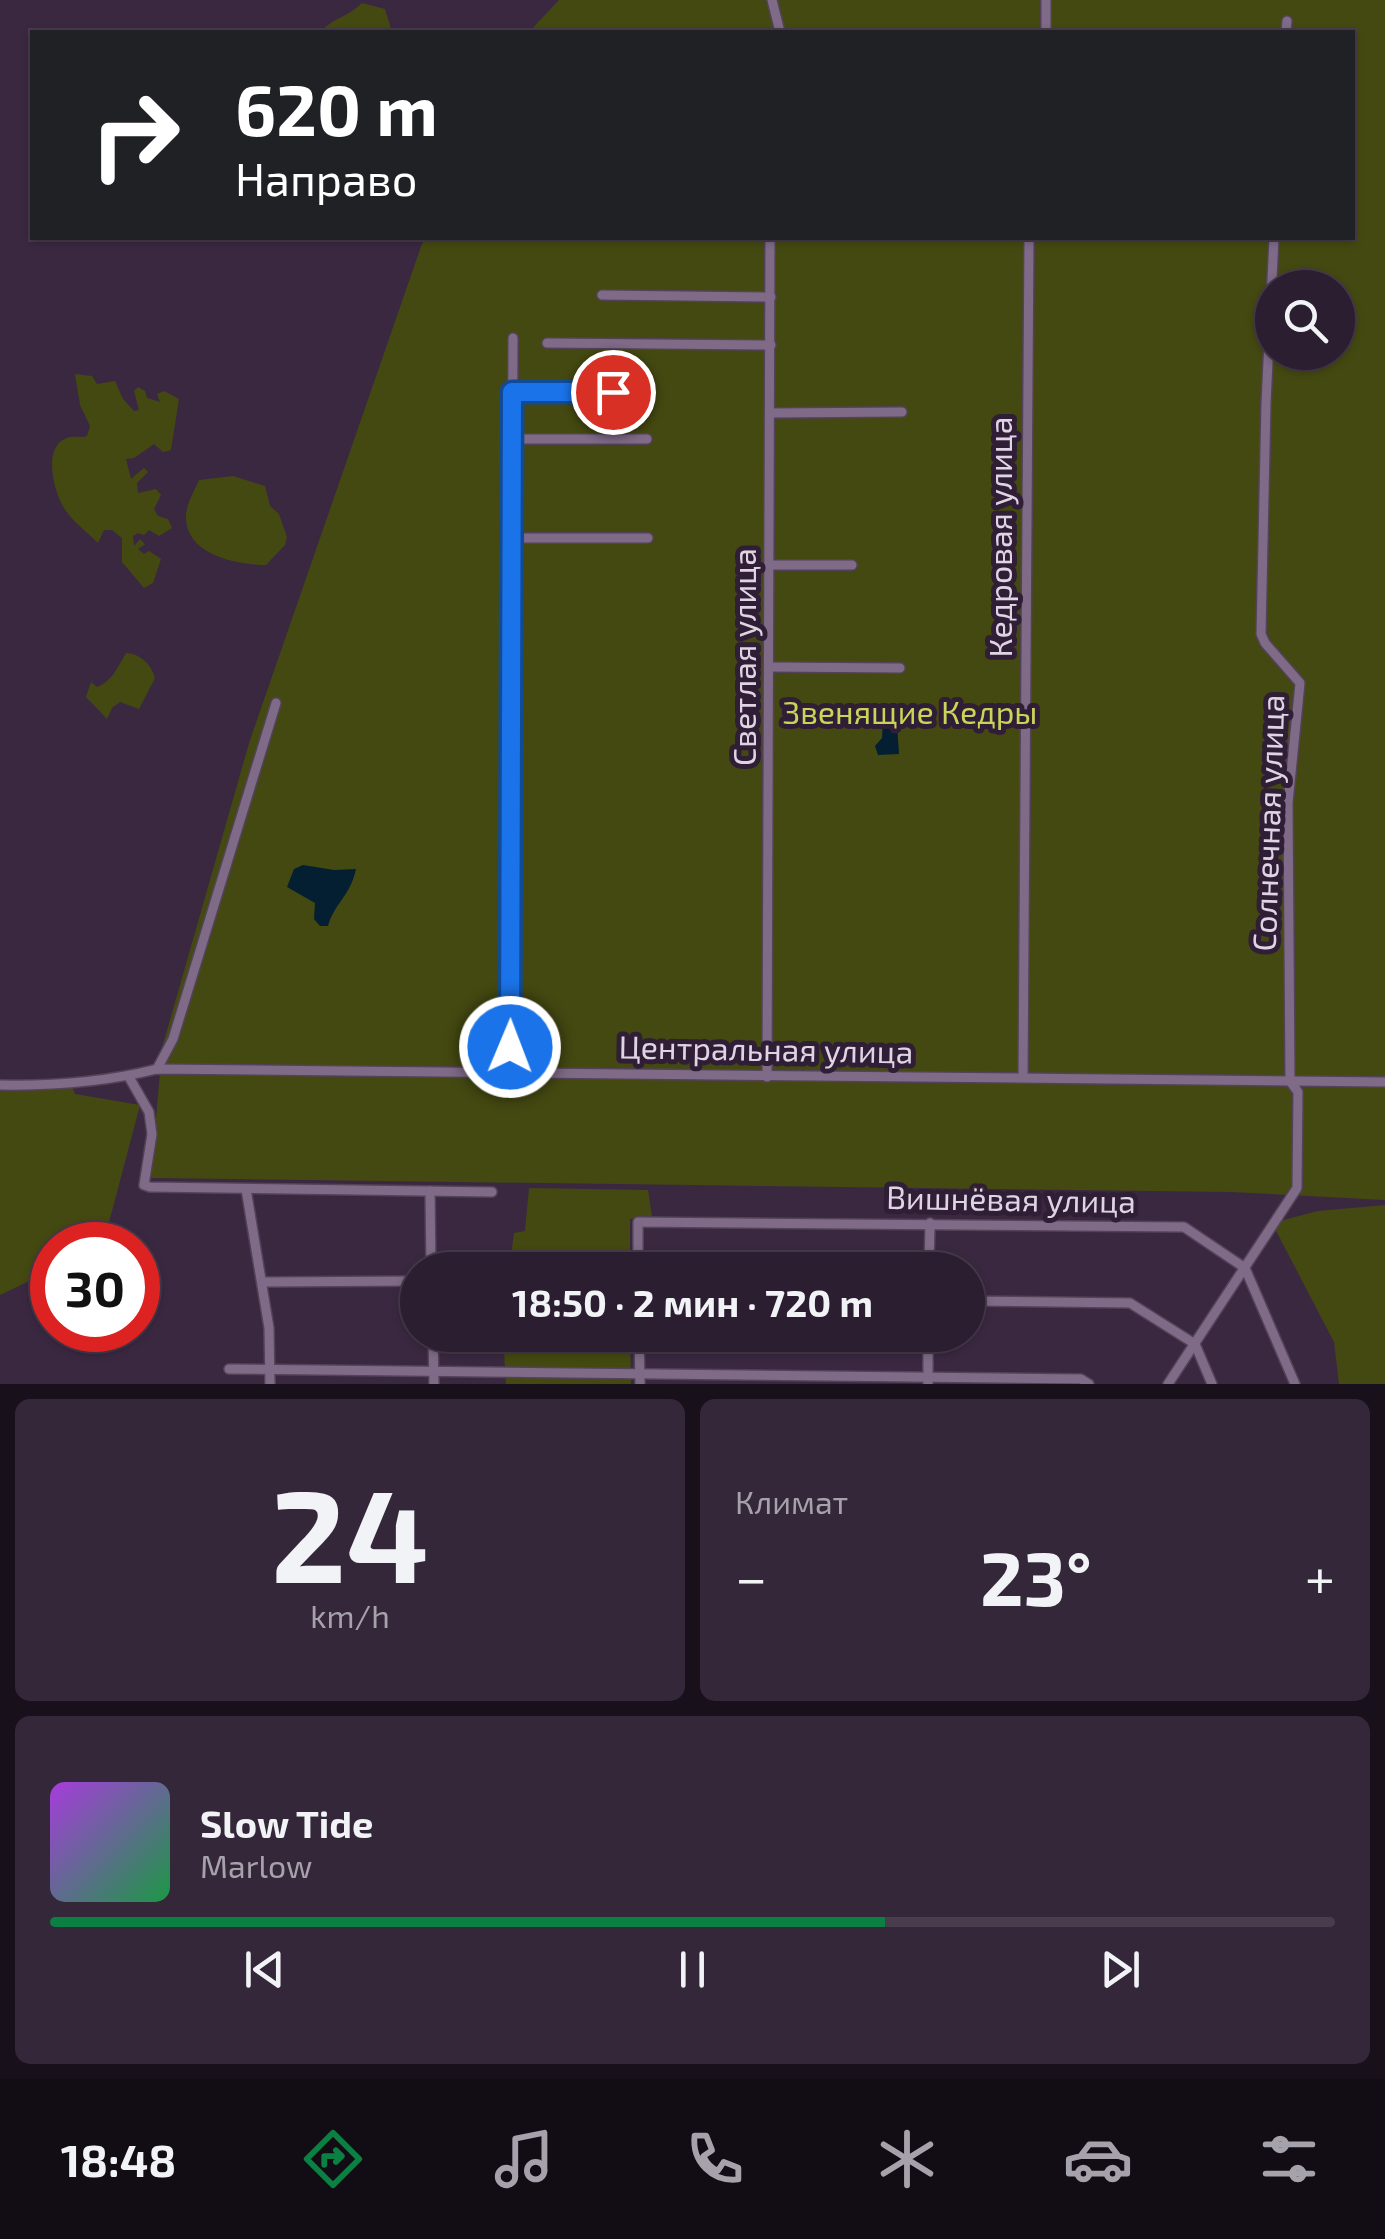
<!DOCTYPE html>
<html lang="ru">
<meta charset="utf-8">
<style>
:root{--surface:#2c1e31;--page:#342739;--text:#f1f3f6;--muted:#a6a2ab;--line:#483c4d;--accent:#0b8043}
body{margin:0;font-family:"Exo 2",sans-serif;background:var(--page);color:var(--text);height:100vh;display:flex;flex-direction:column;font-size:38px;white-space:nowrap}
*{box-sizing:border-box;margin:0}
p{font-size:32px;color:var(--muted)}
.icon{flex:none;width:55px;height:55px;fill:none;stroke:currentColor;stroke-width:2;stroke-linecap:round;stroke-linejoin:round}
.map{position:relative;height:1384px;overflow:hidden}
.drawer{display:flex;flex-direction:column;gap:15px;padding:15px;background:#18101b;flex:1}
.drawer>*{flex:none}
.guide{position:absolute;left:30px;top:30px;width:1325px;height:210px;border-radius:0px;box-shadow:0 2px 8px #0004,0 0 0 2px var(--line);background:#202124;color:#fff;overflow:hidden}
.controls{position:absolute;left:1255px;top:270px;display:grid;gap:20px}
.controls a{display:grid;place-items:center;width:100px;height:100px;border-radius:50%;background:var(--surface);box-shadow:0 2px 8px #0004,0 0 0 2px var(--line);font-size:50px}
.speed{position:absolute;left:30px;top:1222px;display:flex;gap:20px;font-size:50px;font-weight:700;text-align:center}
.speed>*{display:grid;place-content:center;width:130px;height:130px;border-radius:50%;background:var(--surface);box-shadow:0 2px 8px #0004,0 0 0 2px var(--line);line-height:1}
.speed .limit{border:15px solid #d22;background:#fff;color:#111}
.pin{position:absolute;display:grid;place-items:center;width:85px;height:85px;color:#fff;margin:-42px;border:5px solid #fff;border-radius:50%;box-shadow:0 2px 10px #0007}
.me{position:absolute;width:110px;margin:-55px;rotate:1deg;stroke-linejoin:round;filter:drop-shadow(0 0 8px #0008)}
.turn{display:flex;align-items:center;gap:35px;height:210px;padding:0 40px;font-size:45px}
.turn .icon{width:130px;height:130px;stroke-width:2.5}
.turn b{display:block;font-size:70px;line-height:85px}
.big{font-size:75px;font-weight:700;line-height:1.1}
.drawer .widget{flex:1;display:flex;flex-direction:column;justify-content:center;gap:15px;min-width:0;padding:0 35px;border-radius:15px;background:var(--page)}
.drawer .dial{align-items:center;gap:0}
.dial b{font-size:130px;line-height:1}
.song{display:flex;align-items:center;gap:30px}
.cover{width:120px;height:120px;border-radius:15px;background:linear-gradient(135deg,hsl(280 70% 55%),hsl(140 70% 35%))}
.played{height:10px;border-radius:5px;background:linear-gradient(90deg,var(--accent) 65%,var(--line) 65%)}
.keys{display:flex;justify-content:space-around;direction:ltr}
.heat{display:flex;justify-content:space-between;align-items:center;font-size:55px;direction:ltr}
.drawer .tiles{flex:1;display:grid;gap:15px;grid-template-columns:1fr 1fr}
.widget:last-child{grid-column:span 2}
.trip{position:absolute;left:400px;top:1252px;width:585px;height:100px;border-radius:50px;background:var(--surface);box-shadow:0 2px 8px #0004,0 0 0 2px var(--line);font-weight:700;line-height:100px;text-align:center}
.menu{display:flex;height:160px;justify-content:space-around;align-items:center;background:#120c14;color:var(--muted)}
.menu .icon{width:70px;height:70px}
.menu .on{color:var(--accent)}
.menu b{font-size:45px;color:var(--text)}
.map>svg:first-child{display:block}
</style>
<div class="map">
<svg width="1385" height="1384" viewBox="0 0 1385 1384">
<rect width="100%" height="100%" fill="#3a2841"/>
<g fill="#444911" fill-rule="evenodd">
<path d="M 559,0 L 1385,0 L 1385,1200 L 1232,1192 L 151,1178 L 162,1048 L 250,740 L 424,238 L 1352,238 L 1352,32 L 529,32 ZM 1272,288 L 1338,288 L 1338,352 L 1272,352 Z"/>
<path d="M 362,3 L 385,9 L 392,32 L 320,32 C 333,18 348,17 362,3 Z"/>
<path d="M 75,374 L 92,376 L 97,384 L 115,381 L 123,399 L 134,411 L 139,410 L 134,391 L 138,387 L 145,391 L 147,398 L 160,402 L 157,394 L 164,391 L 179,399 L 171,450 L 163,452 L 154,444 L 134,458 L 126,459 L 131,479 L 144,468 L 148,472 L 137,483 L 138,493 L 156,489 L 161,495 L 154,509 L 158,516 L 168,519 L 172,528 L 159,536 L 149,530 L 144,535 L 138,533 L 133,536 L 134,546 L 140,539 L 145,544 L 138,549 L 144,554 L 149,551 L 161,559 L 153,583 L 144,588 L 122,562 L 122,538 L 112,530 L 104,530 L 98,543 C 87,532 72,521 64,508 C 53,491 41,442 71,437 C 76,436 82,438 87,436 L 90,426 L 80,405 Z"/>
<path d="M 233,476 L 265,486 L 270,506 L 279,514 L 287,537 L 285,545 L 266,565 C 237,565 186,555 186,517 C 186,504 194,492 199,480 Z"/>
<path d="M 126,653 C 141,654 151,664 155,678 L 139,709 L 120,702 L 112,708 L 107,719 L 86,697 L 91,682 L 97,687 C 113,681 118,666 126,653 Z"/>
<path d="M 0,1084 L 72,1086 L 75,1094 L 140,1105 L 103,1245 L 52,1245 L 52,1270 L 0,1295 Z"/>
<path d="M 529,1188 L 648,1190 L 652,1216 L 630,1219 L 630,1270 L 509,1270 L 514,1233 L 525,1231 Z"/>
<path d="M 1385,1205 L 1385,1384 L 1339,1384 L 1334,1342 L 1272,1223 L 1318,1211 Z"/>
<path d="M 503,1335 L 630,1335 L 631,1384 L 506,1384 Z"/>
</g>
<g fill="#041f31">
<path d="M 883,721 L 897,724 L 899,754 L 878,755 L 875,746 L 882,738 Z"/>
<path d="M 303,865 L 334,870 L 356,869 C 350,897 335,902 328,926 L 320,926 L 314,919 L 315,903 L 287,887 L 294,869 Z"/>
</g>
<g fill="none" stroke-linecap="round" stroke-linejoin="round">
<g stroke="#524358" stroke-width="12">
<g id="minor">
<path d="M 772,0 L 780,32"/>
<path d="M 1046,0 L 1046,32"/>
<path d="M 1286,32 L 1287,21"/>
<path d="M 602,295 L 771,297"/>
<path d="M 547,343 L 771,345"/>
<path d="M 512,392 L 647,392"/>
<path d="M 771,413 L 902,412"/>
<path d="M 513,439 L 647,439"/>
<path d="M 512,538 L 648,538"/>
<path d="M 770,565 L 852,565"/>
<path d="M 769,667 L 900,668"/>
<path d="M 157,1069 L 173,1039 L 276,703"/>
<path d="M 513,1072 L 510,1047 L 513,338"/>
<path d="M 129,1077 L 149,1112 L 152,1134 L 144,1185 L 150,1187 L 492,1192"/>
<path d="M 767,1077 L 770,238"/>
<path d="M 1023,1077 L 1029,238"/>
<path d="M 0,1085 C 54,1086 105,1082 157,1069 L 1385,1082"/>
<path d="M 246,1189 L 269,1328 L 270,1384"/>
<path d="M 430,1191 L 431,1270"/>
<path d="M 638,1270 L 638,1222 L 1184,1227 L 1245,1268 L 1295,1384"/>
<path d="M 929,1270 L 930,1223"/>
<path d="M 263,1282 L 418,1281"/>
<path d="M 968,1301 L 1130,1303 L 1195,1344 L 1212,1384"/>
<path d="M 433,1335 L 434,1384"/>
<path d="M 639,1335 L 640,1384"/>
<path d="M 229,1369 L 1081,1379 L 1089,1384"/>
<path d="M 928,1384 L 928,1335"/>
<path d="M 1168,1384 L 1297,1188 L 1298,1092 L 1290,1081 L 1288,803 L 1300,683 L 1265,643 L 1261,634 L 1266,403 L 1274,238"/>
</g>
</g>
<use href="#minor" stroke="#7f6a87" stroke-width="9"/>
</g>
<g fill="none" stroke-linecap="round" stroke-linejoin="round">
<g stroke="#114b97" stroke-width="25">
<path id="route" d="M 510,1047 L 512,392 L 613,392"/>
</g>
<use href="#route" stroke="#1a73e8" stroke-width="18"/>
</g>
<g text-anchor="middle" stroke-width="10" stroke-linejoin="round" paint-order="stroke">
<g font-size="32" fill="#dfd4e4" stroke="#301e36">
<text transform="translate(1001 537) rotate(-90)" y="11">Кедровая улица</text>
<text transform="translate(745 657) rotate(-90)" y="11">Светлая улица</text>
<text transform="translate(1269 823) rotate(-88)" y="11">Солнечная улица</text>
<text transform="translate(766 1050) rotate(1)" y="11">Центральная улица</text>
<text transform="translate(1011 1200) rotate(1)" y="11">Вишнёвая улица</text>
</g>
<g font-size="32" fill="#c9d557" stroke="#301e36">
<text x="910" y="724">Звенящие Кедры</text>
</g>
</g>
</svg>
<div class="controls">
<a><svg class="icon" aria-label="search" viewBox="0 0 24 24"><circle cx="10" cy="10" r="6"/><path d="M15 15l6 6"/></svg></a>
</div>
<div class="speed"><div class="limit">30</div></div>
<div class="pin" style="left:613px;top:392px;background:#d93025"><svg class="icon" aria-label="arrive" viewBox="0 0 24 24"><path d="M6 21V4h12l-3 4 3 4H6"/></svg></div>
<svg class="me" style="left:510px;top:1047px" viewBox="-20 -20 40 40"><circle r="17" fill="#1a73e8" stroke="#fff" stroke-width="3"/><path d="M0-11L8 9 0 5-8 9z" fill="#fff"/></svg>
<div class="trip">18:50 · 2 мин · 720 m</div>
<div class="guide">
<div class="turn"><svg class="icon" aria-label="right" viewBox="0 0 24 24"><path d="M7 20v-9h11M14 6l5 5-5 5"/></svg><div><b>620 m</b>Направо</div></div>
</div>
</div>
<section class="drawer">
<div class="tiles">
<div class="widget dial"><b>24</b><p>km/h</p></div>
<div class="widget"><p>Климат</p>
<div class="heat"><a>−</a><b class="big">23°</b><a>+</a></div>
</div>
<div class="widget">
<div class="song"><i class="cover"></i><div><b>Slow Tide</b><p>Marlow</p></div></div>
<div class="played"></div>
<div class="keys"><svg class="icon" aria-label="previous" viewBox="0 0 24 24"><path d="M18 5L8 12l10 7zM5 5v14"/></svg><svg class="icon" aria-label="pause" viewBox="0 0 24 24"><path d="M8 5v14M16 5v14"/></svg><svg class="icon" aria-label="next" viewBox="0 0 24 24"><path d="M6 5l10 7-10 7zM19 5v14"/></svg></div>
</div>
</div>
</section>
<nav class="menu">
<b>18:48</b>
<svg class="icon on" aria-label="directions" viewBox="0 0 24 24"><path d="M12 3l9 9-9 9-9-9zM9 14v-3h6M13 9l2 2-2 2"/></svg>
<svg class="icon" aria-label="music" viewBox="0 0 24 24"><path d="M9 18V5l10-2v13"/><circle cx="6" cy="18" r="3"/><circle cx="16" cy="16" r="3"/></svg>
<svg class="icon" aria-label="phone" viewBox="0 0 24 24"><path d="M5 4h4l2 5-3 2q2 4 5 5l2-3 5 2v4C11 20 4 13 5 4z"/></svg>
<svg class="icon" aria-label="climate" viewBox="0 0 24 24"><path d="M12 3v18M4 7l16 10M4 17L20 7"/></svg>
<svg class="icon" aria-label="car" viewBox="0 0 24 24"><path d="M5 17H2v-5l4-1 3-4h7l3 4 3 1v5h-3M9 17h6M6 11h13"/><circle cx="7" cy="17" r="2"/><circle cx="17" cy="17" r="2"/></svg>
<svg class="icon" aria-label="filters" viewBox="0 0 24 24"><path d="M4 7h16M4 17h16"/><circle cx="9" cy="7" r="2"/><circle cx="15" cy="17" r="2"/></svg>
</nav>
